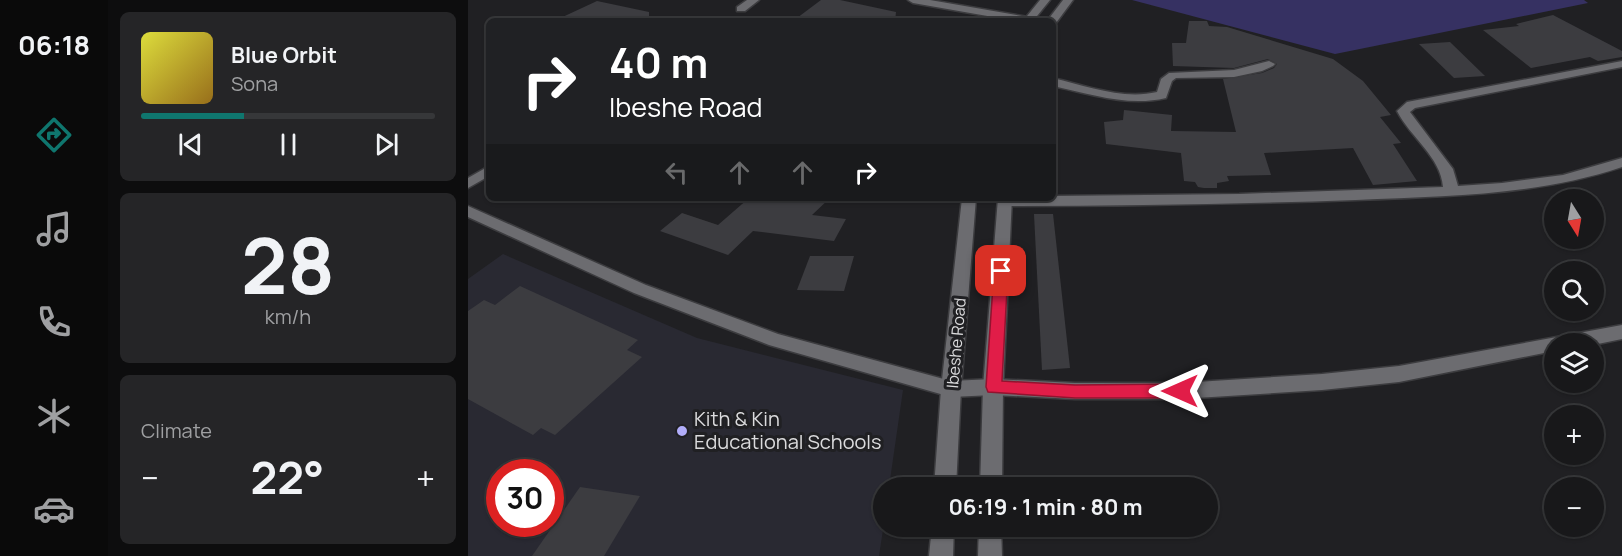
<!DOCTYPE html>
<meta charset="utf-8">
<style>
:root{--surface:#18181a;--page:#252527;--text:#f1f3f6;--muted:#9fa0a2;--line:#363739;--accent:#0f766e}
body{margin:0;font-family:Manrope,sans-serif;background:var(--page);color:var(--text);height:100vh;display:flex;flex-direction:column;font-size:22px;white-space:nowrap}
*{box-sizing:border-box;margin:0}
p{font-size:20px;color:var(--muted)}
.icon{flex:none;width:33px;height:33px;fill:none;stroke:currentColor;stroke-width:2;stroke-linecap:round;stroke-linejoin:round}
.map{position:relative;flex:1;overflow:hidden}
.details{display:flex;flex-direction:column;gap:12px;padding:12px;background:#0d0d0e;width:360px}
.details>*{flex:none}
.banner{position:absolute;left:18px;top:18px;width:570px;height:183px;border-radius:9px;box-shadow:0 2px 4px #0004,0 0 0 2px var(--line);background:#202124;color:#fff;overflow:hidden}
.needle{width:39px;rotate:169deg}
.controls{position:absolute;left:1076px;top:189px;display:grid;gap:12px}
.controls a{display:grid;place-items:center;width:60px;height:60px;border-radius:50%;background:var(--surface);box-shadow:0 2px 4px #0004,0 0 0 2px var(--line);font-size:30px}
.speed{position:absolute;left:18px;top:459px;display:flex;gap:12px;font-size:30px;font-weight:700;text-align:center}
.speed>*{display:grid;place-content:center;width:78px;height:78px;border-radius:50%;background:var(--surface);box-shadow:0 2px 4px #0004,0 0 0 2px var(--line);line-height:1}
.speed .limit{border:9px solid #d22;background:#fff;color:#111}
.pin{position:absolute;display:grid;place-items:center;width:51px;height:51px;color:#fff;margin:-26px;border-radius:12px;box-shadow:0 3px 9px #0006}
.me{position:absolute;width:66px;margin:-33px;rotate:270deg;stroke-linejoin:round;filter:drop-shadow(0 0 4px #0008)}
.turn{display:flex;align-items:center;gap:21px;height:126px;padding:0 24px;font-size:27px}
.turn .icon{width:78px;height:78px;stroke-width:2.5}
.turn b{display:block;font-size:42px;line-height:51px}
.lanes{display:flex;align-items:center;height:57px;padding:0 24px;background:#0003;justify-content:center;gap:30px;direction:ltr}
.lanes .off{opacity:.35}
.big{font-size:45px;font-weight:700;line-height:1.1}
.details .card{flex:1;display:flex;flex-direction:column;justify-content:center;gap:9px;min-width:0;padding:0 21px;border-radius:9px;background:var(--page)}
.details .dial{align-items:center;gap:0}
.dial b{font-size:78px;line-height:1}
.song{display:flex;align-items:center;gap:18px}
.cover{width:72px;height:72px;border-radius:9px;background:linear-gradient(135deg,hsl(60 70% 55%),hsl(40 70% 35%))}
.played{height:6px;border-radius:3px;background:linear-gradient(90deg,var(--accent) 35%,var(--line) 35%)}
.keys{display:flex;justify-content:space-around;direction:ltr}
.heat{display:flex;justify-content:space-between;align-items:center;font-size:33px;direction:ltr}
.trip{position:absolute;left:405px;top:477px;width:345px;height:60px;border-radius:30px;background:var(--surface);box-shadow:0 2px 4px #0004,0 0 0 2px var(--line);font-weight:700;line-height:60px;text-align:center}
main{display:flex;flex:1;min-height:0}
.tabs{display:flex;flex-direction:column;width:108px;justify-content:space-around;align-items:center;background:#0a0a0a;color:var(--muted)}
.tabs .icon{width:42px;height:42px}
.tabs .selected{color:var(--accent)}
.tabs b{font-size:27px;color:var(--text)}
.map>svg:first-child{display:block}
</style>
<main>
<nav class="tabs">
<b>06:18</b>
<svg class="icon selected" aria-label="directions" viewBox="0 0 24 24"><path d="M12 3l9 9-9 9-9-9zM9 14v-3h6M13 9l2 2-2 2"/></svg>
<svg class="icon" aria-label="music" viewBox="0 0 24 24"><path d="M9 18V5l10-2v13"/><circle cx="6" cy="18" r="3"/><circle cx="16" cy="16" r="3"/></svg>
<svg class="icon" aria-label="phone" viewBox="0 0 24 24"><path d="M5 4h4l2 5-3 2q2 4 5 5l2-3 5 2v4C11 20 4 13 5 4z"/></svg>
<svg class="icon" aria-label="climate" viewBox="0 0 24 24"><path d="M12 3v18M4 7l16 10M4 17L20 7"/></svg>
<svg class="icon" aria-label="car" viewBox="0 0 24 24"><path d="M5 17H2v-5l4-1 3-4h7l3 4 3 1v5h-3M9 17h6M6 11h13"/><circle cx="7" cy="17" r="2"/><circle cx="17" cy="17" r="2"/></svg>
</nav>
<section class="details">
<div class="card">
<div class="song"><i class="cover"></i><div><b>Blue Orbit</b><p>Sona</p></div></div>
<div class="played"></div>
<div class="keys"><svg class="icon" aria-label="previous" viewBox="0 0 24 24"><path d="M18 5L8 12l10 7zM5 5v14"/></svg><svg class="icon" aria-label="pause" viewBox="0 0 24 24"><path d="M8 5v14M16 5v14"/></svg><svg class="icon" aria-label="next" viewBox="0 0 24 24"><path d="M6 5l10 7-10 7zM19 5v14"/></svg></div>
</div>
<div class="card dial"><b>28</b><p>km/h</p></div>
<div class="card"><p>Climate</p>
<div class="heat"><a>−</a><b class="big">22°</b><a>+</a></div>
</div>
</section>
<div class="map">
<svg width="1154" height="556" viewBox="0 0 1154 556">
<rect width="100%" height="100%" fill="#202023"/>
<path fill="#292932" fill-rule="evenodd" d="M 35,254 L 229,338 L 435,390 L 421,487 L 416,488 L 416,523 L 411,556 L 0,556 L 0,279 ZM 32,472 L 82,472 L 82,524 L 32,524 Z"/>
<path fill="#363162" d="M 664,0 L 1116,0 L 1120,3 L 867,54 Z"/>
<g fill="#3c3c40">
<path d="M 353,0 L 372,0 L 428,12 L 427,21 L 325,21 Z"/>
<path d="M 129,1 L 181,12 L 181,21 L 86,21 Z"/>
<path d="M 1085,15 L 1154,51 L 1154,57 L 1130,61 L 1122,57 L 1063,68 L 1015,30 L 1051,26 L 1048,24 Z"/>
<path d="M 721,21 L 739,21 L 741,26 L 759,27 L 865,59 L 895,81 L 923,115 L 912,117 L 933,143 L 925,144 L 949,181 L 905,185 L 885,148 L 796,153 L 803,175 L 759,176 L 761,181 L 749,183 L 749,188 L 736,188 L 730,187 L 727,182 L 716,181 L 713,153 L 638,144 L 636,122 L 655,120 L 656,110 L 704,115 L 703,131 L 768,132 L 755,79 L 794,73 L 806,68 L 809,64 L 800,59 L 766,68 L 705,66 L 704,43 L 718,43 Z"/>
<path d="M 982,42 L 1017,76 L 986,78 L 951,44 Z"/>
<path d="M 281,198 L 362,198 L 344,215 L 378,219 L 366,241 L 285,231 L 260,255 L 192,231 L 214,213 L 250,225 Z"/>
<path d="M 566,214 L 585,214 L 602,368 L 574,370 Z"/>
<path d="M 342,256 L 386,256 L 376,291 L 329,290 Z"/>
<path d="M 52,286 L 170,340 L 159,350 L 174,357 L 87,435 L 73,428 L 65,435 L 0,399 L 0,311 L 16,300 L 27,305 Z"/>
<path d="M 112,487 L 172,496 L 136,556 L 64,556 Z"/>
</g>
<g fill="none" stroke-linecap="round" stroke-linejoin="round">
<g stroke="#3c3c3f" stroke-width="3">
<g id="minor">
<path d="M 279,0 L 291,0 L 277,11 L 269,11 L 269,7 Z"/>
<path d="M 440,0 L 462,0 L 560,17 L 565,20 L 548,21 L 445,3 Z"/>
<path d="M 801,61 L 807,64 L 805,66 L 794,71 L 766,77 L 708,78 L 704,81 L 698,98 C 660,107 623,94 585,86 L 585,78 C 618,86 655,100 689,92 L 693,79 L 701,73 L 766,70 Z"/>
<path d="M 1154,61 L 1154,67 L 947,108 L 942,112 L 985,169 L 990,186 L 1034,183 L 1095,175 L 1154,158 L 1154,167 C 1068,196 978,196 888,200 C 771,204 654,206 537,206 L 530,201 L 532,198 L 585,198 L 585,196 L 771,194 L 975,187 C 973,157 942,137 929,111 L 939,102 Z"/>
<path d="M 21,166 L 21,176 L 0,188 L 0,178 Z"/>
<path d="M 0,206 L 178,285 L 310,334 L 483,381 L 525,379 L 607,383 L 712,383 L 854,374 L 931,366 L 1154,325 L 1154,339 L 1125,345 L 1086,344 L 1086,351 L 931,382 L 854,390 L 712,399 L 607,399 L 525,395 L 483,397 L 301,345 L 166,293 L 0,217 Z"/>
</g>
</g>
<g stroke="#3c3c3f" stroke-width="3">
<g id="secondary">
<path d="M 572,0 L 582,0 L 565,21 L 555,21 Z"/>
<path d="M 595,0 L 605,0 L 588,23 L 579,21 Z"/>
<path d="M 494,198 L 508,198 L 493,389 L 488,488 L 466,488 L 473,389 Z"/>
<path d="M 530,198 L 544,198 L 535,387 L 534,488 L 512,488 L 515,387 Z"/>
<path d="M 464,526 L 486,526 L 485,556 L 461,556 Z"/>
<path d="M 511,526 L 533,526 L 534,556 L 510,556 Z"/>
</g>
</g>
<use href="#minor" fill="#6c6c70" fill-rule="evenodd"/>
<use href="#secondary" fill="#6c6c70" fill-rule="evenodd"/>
</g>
<path fill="#e11d48" stroke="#92132f" stroke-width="1.5" d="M 533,266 L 540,271 L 534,381 L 607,385 L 712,384 L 718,386 L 720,391 L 718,396 L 712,398 L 607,398 L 520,392 L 518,387 L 526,271 Z"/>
<circle fill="#b1adfa" stroke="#202023" stroke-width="2" cx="214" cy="431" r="6"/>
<g text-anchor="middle" stroke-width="6" stroke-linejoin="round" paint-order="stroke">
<g font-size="16" fill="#dbdbdd" stroke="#202023">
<text transform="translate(488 343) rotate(-85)" y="6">Ibeshe Road</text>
</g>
<g font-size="20" fill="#dbdbdd" stroke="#202023" text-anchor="start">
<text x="226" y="426">Kith &amp; Kin<tspan x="226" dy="23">Educational Schools</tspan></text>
</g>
</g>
</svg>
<div class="controls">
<a><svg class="needle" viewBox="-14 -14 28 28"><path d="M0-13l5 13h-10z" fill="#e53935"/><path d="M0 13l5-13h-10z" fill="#9fa0a2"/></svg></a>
<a><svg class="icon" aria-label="search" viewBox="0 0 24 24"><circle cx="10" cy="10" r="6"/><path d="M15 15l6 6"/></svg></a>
<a><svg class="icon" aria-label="layers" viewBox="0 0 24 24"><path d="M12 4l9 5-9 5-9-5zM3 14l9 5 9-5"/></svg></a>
<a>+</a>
<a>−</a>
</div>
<div class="speed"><div class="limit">30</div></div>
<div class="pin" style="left:533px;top:271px;background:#d93025"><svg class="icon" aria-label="arrive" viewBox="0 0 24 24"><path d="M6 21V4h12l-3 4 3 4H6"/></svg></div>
<svg class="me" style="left:712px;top:391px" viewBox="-20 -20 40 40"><path d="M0-17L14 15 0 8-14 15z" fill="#e11d48" stroke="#fff" stroke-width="4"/></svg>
<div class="trip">06:19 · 1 min · 80 m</div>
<div class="banner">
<div class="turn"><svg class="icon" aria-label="right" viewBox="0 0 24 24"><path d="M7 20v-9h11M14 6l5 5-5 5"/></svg><div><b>40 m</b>Ibeshe Road</div></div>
<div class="lanes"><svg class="icon off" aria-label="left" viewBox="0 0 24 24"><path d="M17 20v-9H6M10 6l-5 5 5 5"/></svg><svg class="icon off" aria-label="ahead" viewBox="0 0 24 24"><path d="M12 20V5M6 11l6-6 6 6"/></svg><svg class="icon off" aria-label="ahead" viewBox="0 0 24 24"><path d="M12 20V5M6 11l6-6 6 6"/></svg><svg class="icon" aria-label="right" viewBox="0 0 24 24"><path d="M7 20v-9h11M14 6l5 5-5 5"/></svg></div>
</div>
</div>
</main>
